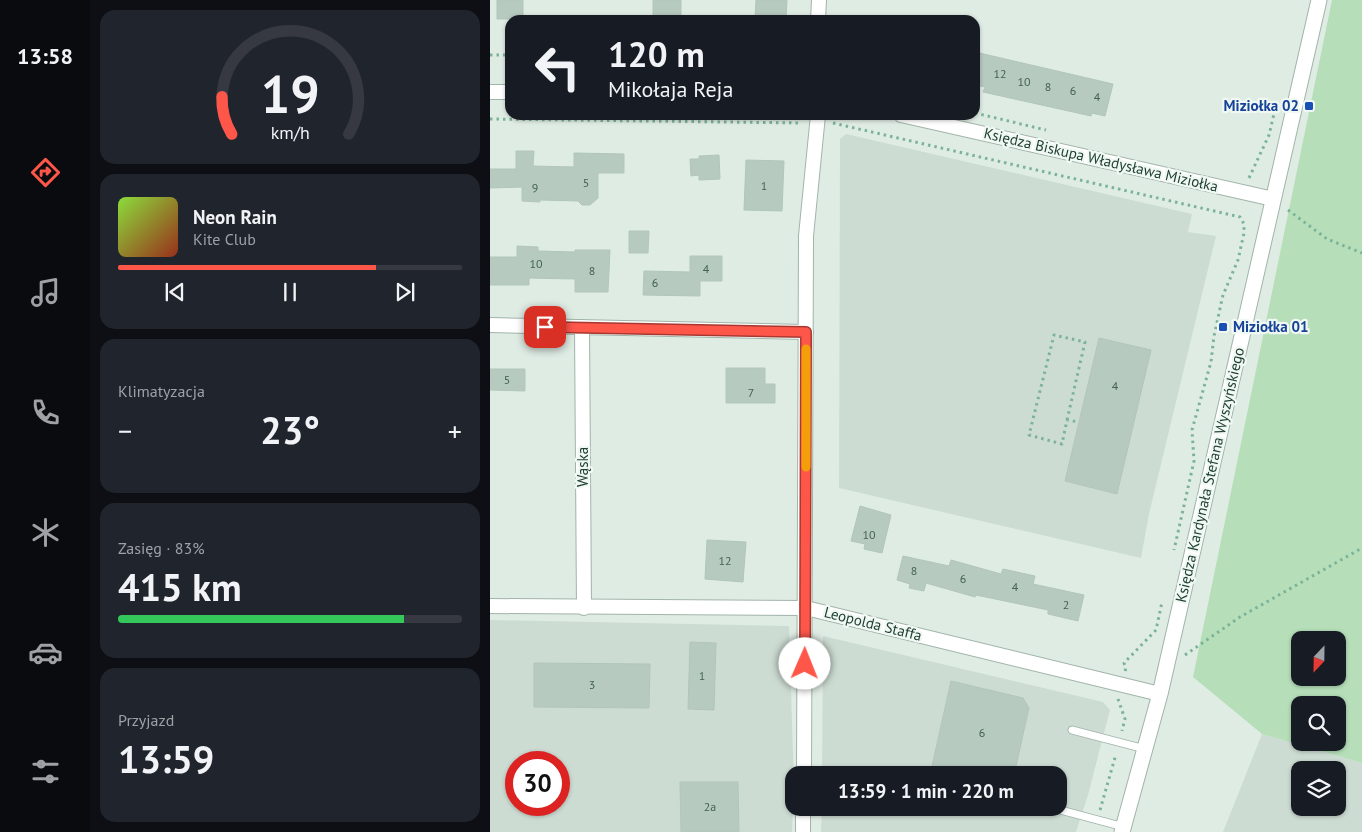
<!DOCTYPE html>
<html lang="pl">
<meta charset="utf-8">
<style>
:root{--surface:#171b24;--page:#20242c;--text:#f1f3f6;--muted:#9ea1a6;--line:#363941;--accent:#ff564a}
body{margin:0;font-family:"PT Sans",sans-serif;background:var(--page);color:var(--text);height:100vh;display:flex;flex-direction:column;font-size:19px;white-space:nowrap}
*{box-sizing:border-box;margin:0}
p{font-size:16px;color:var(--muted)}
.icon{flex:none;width:28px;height:28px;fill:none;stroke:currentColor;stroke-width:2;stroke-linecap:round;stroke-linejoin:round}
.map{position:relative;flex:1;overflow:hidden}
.side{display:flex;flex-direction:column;gap:10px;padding:10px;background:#0d0f14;width:400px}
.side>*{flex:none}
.banner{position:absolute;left:15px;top:15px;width:475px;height:105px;border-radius:15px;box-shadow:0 1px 4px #0004;background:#171b24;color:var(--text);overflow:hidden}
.needle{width:32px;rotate:202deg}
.tools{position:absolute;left:801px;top:631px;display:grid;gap:10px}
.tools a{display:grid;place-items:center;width:55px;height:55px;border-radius:10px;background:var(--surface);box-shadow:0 1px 4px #0004;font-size:25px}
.speed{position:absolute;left:15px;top:751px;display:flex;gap:10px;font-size:25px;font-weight:700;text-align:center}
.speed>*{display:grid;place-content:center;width:65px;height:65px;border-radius:50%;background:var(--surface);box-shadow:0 1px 4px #0004;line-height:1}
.speed .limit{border:8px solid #d22;background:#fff;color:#111}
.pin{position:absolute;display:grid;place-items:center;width:42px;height:42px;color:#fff;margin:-21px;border-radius:10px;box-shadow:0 2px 8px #0006}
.me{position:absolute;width:55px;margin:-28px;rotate:1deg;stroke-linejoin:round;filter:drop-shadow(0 0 4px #0008)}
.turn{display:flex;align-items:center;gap:18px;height:105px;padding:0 20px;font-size:22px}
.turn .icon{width:65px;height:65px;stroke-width:2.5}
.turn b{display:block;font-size:35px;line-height:42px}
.big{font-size:38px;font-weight:700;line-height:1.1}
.side .widget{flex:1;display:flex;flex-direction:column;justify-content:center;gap:8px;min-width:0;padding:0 18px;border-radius:15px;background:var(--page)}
.side .dial{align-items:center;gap:0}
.dial svg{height:130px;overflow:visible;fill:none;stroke:var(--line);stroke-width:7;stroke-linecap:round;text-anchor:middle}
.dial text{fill:var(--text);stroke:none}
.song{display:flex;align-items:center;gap:15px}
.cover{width:60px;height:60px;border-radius:8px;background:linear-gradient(135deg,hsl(90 70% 55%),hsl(10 70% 35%))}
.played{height:5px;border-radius:2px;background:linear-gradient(90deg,var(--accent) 75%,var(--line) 75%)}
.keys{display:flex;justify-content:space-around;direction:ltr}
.heat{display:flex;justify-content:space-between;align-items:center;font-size:28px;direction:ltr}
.charge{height:8px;border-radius:4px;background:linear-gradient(90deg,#34c759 83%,var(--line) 0)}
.trip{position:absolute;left:295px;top:766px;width:282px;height:50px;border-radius:15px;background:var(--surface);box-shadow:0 1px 4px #0004;font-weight:700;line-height:50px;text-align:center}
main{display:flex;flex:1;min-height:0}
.tab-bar{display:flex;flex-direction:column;width:90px;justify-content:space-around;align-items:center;background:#090b0e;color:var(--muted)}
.tab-bar .icon{width:35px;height:35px}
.tab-bar .current{color:var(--accent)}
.tab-bar b{font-size:22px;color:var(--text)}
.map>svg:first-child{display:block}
</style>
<main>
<nav class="tab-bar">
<b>13:58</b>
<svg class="icon current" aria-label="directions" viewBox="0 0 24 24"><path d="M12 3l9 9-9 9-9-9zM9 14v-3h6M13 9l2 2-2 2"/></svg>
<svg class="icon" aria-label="music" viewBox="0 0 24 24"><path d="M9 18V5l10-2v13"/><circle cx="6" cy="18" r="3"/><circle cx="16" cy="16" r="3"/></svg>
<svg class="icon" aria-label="phone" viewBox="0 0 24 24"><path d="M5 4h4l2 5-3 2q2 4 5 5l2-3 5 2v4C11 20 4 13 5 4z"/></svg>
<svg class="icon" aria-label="climate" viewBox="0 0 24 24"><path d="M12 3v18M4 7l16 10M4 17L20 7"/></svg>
<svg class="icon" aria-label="car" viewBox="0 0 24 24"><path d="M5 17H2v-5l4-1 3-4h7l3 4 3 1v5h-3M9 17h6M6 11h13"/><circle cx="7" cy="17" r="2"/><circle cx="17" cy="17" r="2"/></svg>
<svg class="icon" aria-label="filters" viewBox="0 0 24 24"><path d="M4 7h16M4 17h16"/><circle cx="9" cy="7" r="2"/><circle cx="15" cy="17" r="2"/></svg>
</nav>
<section class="side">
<div class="widget dial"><svg viewBox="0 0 100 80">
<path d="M14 69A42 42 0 1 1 86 69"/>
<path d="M14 69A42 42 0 0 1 8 46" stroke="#ff564a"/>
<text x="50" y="56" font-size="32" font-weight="700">19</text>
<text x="50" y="72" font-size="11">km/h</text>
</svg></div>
<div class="widget">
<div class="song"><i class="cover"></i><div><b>Neon Rain</b><p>Kite Club</p></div></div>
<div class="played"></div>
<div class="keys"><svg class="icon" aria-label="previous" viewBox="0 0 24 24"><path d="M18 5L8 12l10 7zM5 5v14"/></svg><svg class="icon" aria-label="pause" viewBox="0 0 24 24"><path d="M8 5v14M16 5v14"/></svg><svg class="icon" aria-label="next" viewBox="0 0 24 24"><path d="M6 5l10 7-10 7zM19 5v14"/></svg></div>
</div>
<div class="widget"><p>Klimatyzacja</p>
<div class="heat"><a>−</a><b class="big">23°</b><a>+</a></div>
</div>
<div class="widget"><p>Zasięg · 83%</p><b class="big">415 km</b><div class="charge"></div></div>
<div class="widget"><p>Przyjazd</p><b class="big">13:59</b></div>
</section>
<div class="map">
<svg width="872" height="832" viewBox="0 0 872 832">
<rect width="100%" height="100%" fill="#dfece4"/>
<g fill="#cddcd3" fill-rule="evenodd">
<path d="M 356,134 L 702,214 L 698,232 L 726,236 L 659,514 L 651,558 L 349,488 L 350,139 Z"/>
<path d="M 0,620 L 299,626 L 304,785 L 302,832 L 0,832 ZM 26,762 L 69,762 L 69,805 L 26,805 Z"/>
<path d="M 333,636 L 613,702 L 620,710 L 598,795 L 586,832 L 331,832 L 332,808 L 569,808 L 569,775 L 332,775 Z"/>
<path d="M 772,734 L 872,763 L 872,832 L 733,832 ZM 810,770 L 848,770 L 848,808 L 810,808 Z"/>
</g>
<path fill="#b6dfb9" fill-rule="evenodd" d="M 842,0 L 872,0 L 872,763 L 772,734 L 703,677 ZM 810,640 L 848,640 L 848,678 L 810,678 ZM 810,705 L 848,705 L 848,742 L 810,742 Z"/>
<g fill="#b7cabf" stroke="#b1c6ba">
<rect x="7" y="0" width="26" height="19"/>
<rect x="163" y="0" width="28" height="20"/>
<path d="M 266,0 L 297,0 L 296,20 L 265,20 Z"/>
<path d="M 485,52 L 623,84 L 615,116 L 602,113 L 601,116 L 493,92 L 495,87 L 485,85 Z"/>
<path d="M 26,151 L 44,151 L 43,166 L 84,167 L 84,153 L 134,154 L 134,173 L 108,173 L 108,198 L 100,205 L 92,205 L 88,201 L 50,200 L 50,202 L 32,201 L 32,187 L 0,188 L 0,169 L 26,169 Z"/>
<path d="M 229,155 L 230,179 L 209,180 L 209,175 L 201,176 L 200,159 L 209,159 L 209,156 Z"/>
<path d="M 256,160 L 294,161 L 292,211 L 254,210 Z"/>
<path d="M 139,231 L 159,231 L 158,253 L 139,253 Z"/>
<path d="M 27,246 L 48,247 L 48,251 L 85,252 L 85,250 L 120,250 L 118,292 L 85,292 L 85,279 L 39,278 L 39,285 L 0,285 L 0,257 L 27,257 Z"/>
<path d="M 200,256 L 232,256 L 232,281 L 210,281 L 210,296 L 153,295 L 154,271 L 200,272 Z"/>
<path d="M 609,338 L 661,350 L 627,494 L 575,481 Z"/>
<path d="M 236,368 L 275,368 L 275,384 L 285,384 L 285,403 L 236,403 Z"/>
<path d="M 0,369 L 35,369 L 35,391 L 0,390 Z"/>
<path d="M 370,506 L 401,515 L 392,553 L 374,549 L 375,544 L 361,541 Z"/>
<path d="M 217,540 L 256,542 L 253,582 L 215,579 Z"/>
<path d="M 413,556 L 459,566 L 461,560 L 511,574 L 513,569 L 545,576 L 543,584 L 594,595 L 588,621 L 558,614 L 558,610 L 486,595 L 485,597 L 436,583 L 434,591 L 419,588 L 420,584 L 407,580 Z"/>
<path d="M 200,642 L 226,643 L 224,710 L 198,709 Z"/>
<path d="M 44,663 L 160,664 L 159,708 L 44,707 Z"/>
<path d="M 461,681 L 533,698 L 539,708 L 524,775 L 440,775 Z"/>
<path d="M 190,782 L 248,782 L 249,832 L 191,832 Z"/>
</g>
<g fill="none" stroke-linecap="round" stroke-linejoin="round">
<g stroke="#a1b4aa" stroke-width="9">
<g id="service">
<path d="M 582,730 L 655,749"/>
<path d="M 563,808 L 634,827"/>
</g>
</g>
<g stroke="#a1b4aa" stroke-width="16">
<g id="minor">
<path d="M 328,20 L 329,0"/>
<path d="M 0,92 L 20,92"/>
<path d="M 411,115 L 783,199"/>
<path d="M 0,325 L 316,332"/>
<path d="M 92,327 L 94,608"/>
<path d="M 0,606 L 316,608 L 670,694"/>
<path d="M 314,775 L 316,236 L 328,115"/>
<path d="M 313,832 L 313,808"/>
</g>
</g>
<g stroke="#a1b4aa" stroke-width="17">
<path id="tertiary" d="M 632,832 L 670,694 L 829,0"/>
</g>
<g stroke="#7cb398" stroke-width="3" stroke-dasharray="2.5 4" stroke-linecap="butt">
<path d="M 0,55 L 20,55"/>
<path d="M 485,113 L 556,130"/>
<path d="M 0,119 L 312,123"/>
<path d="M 343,123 L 750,217 L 754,224 L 754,233 L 748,260 L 733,295 L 724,336 L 721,362 L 702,430 L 704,461 L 684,550"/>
<path d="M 759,178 L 779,135 L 784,114"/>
<path d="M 798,210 L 837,239 L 872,253"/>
<path d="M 577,420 L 595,342 L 564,335 L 539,435 L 572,444 L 577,420 L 589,422"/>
<path d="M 695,655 L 750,617 L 872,548"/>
<path d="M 635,671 L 636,668 L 634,663 L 666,630 L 672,602"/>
<path d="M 628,699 L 635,719 L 632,731"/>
<path d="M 610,810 L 626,754"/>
</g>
<use href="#service" stroke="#fff" stroke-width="7"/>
<use href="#minor" stroke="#fff" stroke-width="14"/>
<use href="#tertiary" stroke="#fff" stroke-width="15"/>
</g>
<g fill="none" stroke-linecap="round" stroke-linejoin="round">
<g stroke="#a63830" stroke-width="12">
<path id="route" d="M 55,327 L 316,332 L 315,664"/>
</g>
<use href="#route" stroke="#ff564a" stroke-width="9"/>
<path stroke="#f59e0b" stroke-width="9" d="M 316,467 L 316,349"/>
</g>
<g fill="#1a4fb4" stroke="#f0f8f3" stroke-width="2">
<rect x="814" y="101" width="10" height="10" rx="2.5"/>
<rect x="728" y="322" width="10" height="10" rx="2.5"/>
</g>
<g text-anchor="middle" stroke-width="4.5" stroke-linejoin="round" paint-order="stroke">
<g font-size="12" fill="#446154">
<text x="510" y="78">12</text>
<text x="534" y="86">10</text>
<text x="558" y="91">8</text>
<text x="583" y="95">6</text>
<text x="607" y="101">4</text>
<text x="96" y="187">5</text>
<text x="274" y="190">1</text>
<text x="45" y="192">9</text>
<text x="46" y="268">10</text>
<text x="216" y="273">4</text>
<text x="102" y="275">8</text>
<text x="165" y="287">6</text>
<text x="17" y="384">5</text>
<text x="625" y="390">4</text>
<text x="261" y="397">7</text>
<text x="379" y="539">10</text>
<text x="235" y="565">12</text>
<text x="424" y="575">8</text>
<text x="473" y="583">6</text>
<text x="525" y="591">4</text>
<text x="576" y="609">2</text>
<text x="212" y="680">1</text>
<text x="102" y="689">3</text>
<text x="492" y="737">6</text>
<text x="220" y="811">2a</text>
</g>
<g font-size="15" font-weight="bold" fill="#164399" stroke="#f0f8f3" text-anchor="end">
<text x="809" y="111">Miziołka 02</text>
<text x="743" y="332" text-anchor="start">Miziołka 01</text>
</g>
<g font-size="15" fill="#1e3e30" stroke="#f0f8f3">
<text transform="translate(611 160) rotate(13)" y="5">Księdza Biskupa Władysława Miziołka</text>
<text transform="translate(93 467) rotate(-90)" y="5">Wąska</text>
<text transform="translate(720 475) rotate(-77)" y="5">Księdza Kardynała Stefana Wyszyńskiego</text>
<text transform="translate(383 624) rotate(14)" y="5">Leopolda Staffa</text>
</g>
</g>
</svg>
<div class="tools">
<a><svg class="needle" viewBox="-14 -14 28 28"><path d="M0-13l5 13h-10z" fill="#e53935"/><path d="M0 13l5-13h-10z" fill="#9ea1a6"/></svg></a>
<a><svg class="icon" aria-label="search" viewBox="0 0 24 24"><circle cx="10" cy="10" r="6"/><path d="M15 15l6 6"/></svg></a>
<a><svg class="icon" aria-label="layers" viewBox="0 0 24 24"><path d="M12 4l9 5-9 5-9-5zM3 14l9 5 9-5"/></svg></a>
</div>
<div class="speed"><div class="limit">30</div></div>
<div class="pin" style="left:55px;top:327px;background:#d93025"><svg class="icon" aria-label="arrive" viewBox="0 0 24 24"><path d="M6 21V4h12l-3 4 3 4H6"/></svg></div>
<svg class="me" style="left:315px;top:664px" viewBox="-20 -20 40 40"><circle r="19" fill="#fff"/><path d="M0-13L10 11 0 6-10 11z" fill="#ff564a"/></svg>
<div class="trip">13:59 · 1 min · 220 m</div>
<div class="banner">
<div class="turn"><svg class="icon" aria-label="left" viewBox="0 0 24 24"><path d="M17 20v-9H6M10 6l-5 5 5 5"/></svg><div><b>120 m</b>Mikołaja Reja</div></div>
</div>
</div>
</main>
